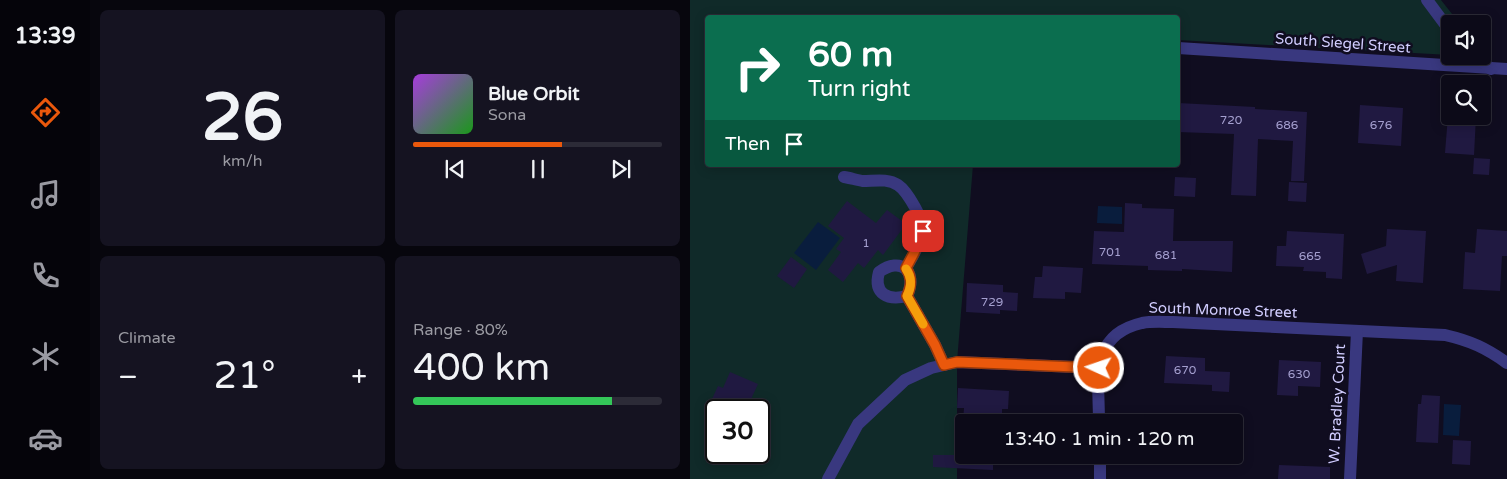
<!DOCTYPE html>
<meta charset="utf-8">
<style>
:root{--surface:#0c0a18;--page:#151321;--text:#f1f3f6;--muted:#9a9aa2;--line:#2c2b37;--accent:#ea580c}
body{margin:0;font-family:"Varela Round",sans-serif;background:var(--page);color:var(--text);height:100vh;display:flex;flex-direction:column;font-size:19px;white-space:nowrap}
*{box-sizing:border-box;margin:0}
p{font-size:16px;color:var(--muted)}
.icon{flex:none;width:28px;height:28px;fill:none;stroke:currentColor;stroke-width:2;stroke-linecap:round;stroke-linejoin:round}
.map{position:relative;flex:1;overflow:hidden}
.details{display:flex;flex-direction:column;gap:10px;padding:10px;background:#07060d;width:600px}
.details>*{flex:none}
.hud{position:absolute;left:15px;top:15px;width:475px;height:152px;border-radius:5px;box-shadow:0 2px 12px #0003,0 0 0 1px var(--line);background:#0b6e4f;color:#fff;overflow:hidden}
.fabs{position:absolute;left:751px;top:15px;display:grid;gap:10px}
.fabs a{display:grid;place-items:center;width:50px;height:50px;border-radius:5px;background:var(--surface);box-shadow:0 2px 12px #0003,0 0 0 1px var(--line);font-size:25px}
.speed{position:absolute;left:15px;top:399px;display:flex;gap:10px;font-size:25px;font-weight:700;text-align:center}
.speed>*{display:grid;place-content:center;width:65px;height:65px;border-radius:50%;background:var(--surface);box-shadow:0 2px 12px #0003,0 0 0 1px var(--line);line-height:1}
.speed .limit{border:2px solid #111;border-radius:8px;background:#fff;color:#111}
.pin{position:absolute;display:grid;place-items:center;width:42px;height:42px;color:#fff;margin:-21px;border-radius:10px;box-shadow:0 2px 8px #0006}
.me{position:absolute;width:55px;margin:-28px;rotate:273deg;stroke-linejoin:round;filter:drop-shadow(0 0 4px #0008)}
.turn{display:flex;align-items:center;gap:18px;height:105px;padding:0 20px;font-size:22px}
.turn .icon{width:65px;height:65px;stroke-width:2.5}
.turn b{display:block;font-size:35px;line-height:42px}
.then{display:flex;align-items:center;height:48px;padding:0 20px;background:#0003;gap:10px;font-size:19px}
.big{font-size:38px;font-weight:600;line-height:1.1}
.details .widget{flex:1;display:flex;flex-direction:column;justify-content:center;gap:8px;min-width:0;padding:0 18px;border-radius:8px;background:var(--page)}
.details .dial{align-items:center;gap:0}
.dial b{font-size:65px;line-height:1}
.song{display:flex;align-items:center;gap:15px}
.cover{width:60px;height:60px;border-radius:8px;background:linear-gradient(135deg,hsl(280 70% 55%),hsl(120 70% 35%))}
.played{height:5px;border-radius:2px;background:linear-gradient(90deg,var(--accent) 60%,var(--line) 60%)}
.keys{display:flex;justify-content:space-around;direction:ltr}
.heat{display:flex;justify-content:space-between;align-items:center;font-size:28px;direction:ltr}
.charge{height:8px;border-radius:4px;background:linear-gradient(90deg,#34c759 80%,var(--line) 0)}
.details .tiles{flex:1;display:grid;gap:10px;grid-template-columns:repeat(2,1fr)}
.trip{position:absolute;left:265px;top:414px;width:288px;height:50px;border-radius:5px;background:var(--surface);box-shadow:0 2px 12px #0003,0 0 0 1px var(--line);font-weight:600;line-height:50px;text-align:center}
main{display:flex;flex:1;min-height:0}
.menu{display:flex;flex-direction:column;width:90px;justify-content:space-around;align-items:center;background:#05040a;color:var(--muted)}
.menu .icon{width:35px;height:35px}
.menu .current{color:var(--accent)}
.menu b{font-size:22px;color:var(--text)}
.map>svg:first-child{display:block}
</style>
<main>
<nav class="menu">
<b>13:39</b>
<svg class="icon current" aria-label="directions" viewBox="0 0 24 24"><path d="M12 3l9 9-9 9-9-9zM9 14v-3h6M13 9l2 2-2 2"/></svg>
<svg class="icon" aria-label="music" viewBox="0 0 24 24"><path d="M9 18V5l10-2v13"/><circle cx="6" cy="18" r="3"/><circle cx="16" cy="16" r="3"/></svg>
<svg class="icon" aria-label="phone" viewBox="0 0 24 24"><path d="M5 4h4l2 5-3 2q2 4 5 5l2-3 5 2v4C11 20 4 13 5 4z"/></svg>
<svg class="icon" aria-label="climate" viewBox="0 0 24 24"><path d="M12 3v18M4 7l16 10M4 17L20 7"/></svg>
<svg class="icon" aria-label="car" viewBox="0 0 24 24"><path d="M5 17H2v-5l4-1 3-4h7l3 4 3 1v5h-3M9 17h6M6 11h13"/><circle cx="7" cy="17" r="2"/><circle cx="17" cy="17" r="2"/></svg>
</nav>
<section class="details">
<div class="tiles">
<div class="widget dial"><b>26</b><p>km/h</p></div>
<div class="widget">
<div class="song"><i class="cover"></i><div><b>Blue Orbit</b><p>Sona</p></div></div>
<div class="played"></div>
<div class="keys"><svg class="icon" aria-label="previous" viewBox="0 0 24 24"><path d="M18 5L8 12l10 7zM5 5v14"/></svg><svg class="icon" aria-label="pause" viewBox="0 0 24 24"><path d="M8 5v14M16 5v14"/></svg><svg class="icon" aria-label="next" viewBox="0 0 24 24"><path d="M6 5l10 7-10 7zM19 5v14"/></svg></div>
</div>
<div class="widget"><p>Climate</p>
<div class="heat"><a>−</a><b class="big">21°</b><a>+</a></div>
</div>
<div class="widget"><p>Range · 80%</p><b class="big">400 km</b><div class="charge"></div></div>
</div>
</section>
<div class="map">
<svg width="817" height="479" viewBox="0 0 817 479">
<rect width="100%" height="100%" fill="#100d20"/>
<path fill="#102a29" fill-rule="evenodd" d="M 0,0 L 751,0 L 770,24 L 760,24 L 760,55 L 488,40 L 488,18 L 18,18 L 18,165 L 283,165 L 267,362 L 267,479 L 0,479 ZM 26,410 L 69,410 L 69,452 L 26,452 Z"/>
<g fill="#091d3d">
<path d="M 408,206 L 432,207 L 432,224 L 407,223 Z"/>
<path d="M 128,222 L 150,238 L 126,270 L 104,253 Z"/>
<path d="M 754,404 L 771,405 L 769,436 L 753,435 Z"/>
</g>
<g fill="#201941">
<path d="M 488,103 L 565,107 L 565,109 L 617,112 L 614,181 L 601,181 L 603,141 L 568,139 L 566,196 L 541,195 L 544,134 L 488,132 Z"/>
<path d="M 670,105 L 713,108 L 711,146 L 668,143 Z"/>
<path d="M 758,116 L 786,116 L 784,155 L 755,153 Z"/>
<path d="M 784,158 L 800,159 L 799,175 L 783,174 Z"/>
<path d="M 485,177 L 506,178 L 505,197 L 484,196 Z"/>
<path d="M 599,182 L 617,183 L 616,202 L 598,201 Z"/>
<path d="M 157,201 L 186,223 L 197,210 L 216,224 L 193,255 L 188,250 L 174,268 L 168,263 L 153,282 L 138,270 L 151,252 L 146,249 L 154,238 L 138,226 Z"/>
<path d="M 435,203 L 452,204 L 452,208 L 484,209 L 483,241 L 543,241 L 542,272 L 492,269 L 492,271 L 458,270 L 458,266 L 402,264 L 404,231 L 434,232 Z"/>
<path d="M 697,229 L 736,231 L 733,283 L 706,281 L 707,265 L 677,274 L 671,254 L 696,246 Z"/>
<path d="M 787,229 L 817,231 L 817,256 L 812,256 L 810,291 L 773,289 L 775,252 L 785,253 Z"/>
<path d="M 597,231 L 654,234 L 652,279 L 636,278 L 636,272 L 613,271 L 614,267 L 586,266 L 587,246 L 596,246 Z"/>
<path d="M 101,257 L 117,269 L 104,288 L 87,276 Z"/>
<path d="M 353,266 L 393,268 L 391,293 L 375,292 L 375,299 L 343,298 L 345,277 L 352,277 Z"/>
<path d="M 277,283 L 313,285 L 313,292 L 328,293 L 327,311 L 310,310 L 310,314 L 276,312 Z"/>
<path d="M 476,356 L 515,358 L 515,371 L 540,372 L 539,392 L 522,391 L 522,385 L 474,383 Z"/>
<path d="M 589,360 L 631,362 L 630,387 L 608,386 L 608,396 L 587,395 Z"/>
<path d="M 40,372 L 68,384 L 56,410 L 17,410 L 28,386 L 33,388 Z"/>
<path d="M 268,388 L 319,391 L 318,409 L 312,409 L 312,422 L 273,422 L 274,408 L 267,408 Z"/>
<path d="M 732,395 L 750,396 L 748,443 L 726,442 L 728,404 L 731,404 Z"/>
<path d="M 763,440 L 781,441 L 780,465 L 762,464 Z"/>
<path d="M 243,455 L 303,455 L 303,470 L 243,467 Z"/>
<path d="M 589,465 L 640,467 L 640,479 L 588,479 Z"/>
</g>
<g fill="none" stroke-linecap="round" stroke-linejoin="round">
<g stroke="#39387f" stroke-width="12">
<path d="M 737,0 L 760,31"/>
<path d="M 488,48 L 817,69"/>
<path d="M 785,56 L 801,69"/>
<path d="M 154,177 C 160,178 167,180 173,181 C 184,181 198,178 208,185 C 217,191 235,221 233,232 C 230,245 222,257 216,268"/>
<path d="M 217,296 C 228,271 211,256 189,272 C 183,294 198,301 217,296 L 245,345 L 254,365"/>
<path d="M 409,422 C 409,380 399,335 452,323 C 462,321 473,322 483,322 L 755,335 C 781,341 796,348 817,363"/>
<path d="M 410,455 L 410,479"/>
<path d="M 138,479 L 168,424 L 215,380 L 241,368 L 267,362 L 409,368"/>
<path d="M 660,479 L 667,331"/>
</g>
</g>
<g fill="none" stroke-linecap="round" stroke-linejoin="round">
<g stroke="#983908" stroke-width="12">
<path id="route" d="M 233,231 L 224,253 L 216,268 C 222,277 222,285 217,296 L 245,345 L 254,365 L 267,362 L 409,368"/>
</g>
<use href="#route" stroke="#ea580c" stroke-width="9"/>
<path stroke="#f59e0b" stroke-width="9" d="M 216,269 C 222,278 222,286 217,296 L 233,324"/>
</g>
<g text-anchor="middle" stroke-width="5" stroke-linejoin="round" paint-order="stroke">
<g font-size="12" fill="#a5a0d0">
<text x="541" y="124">720</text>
<text x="597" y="129">686</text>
<text x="691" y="129">676</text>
<text x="176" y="247">1</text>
<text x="420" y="256">701</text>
<text x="476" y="259">681</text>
<text x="620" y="260">665</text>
<text x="302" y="306">729</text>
<text x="495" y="374">670</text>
<text x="609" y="378">630</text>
</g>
<g font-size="15" fill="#d1cdff" stroke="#100d20">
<text transform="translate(653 43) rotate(4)" y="5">South Siegel Street</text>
<text transform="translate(533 310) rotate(2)" y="5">South Monroe Street</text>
<text transform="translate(647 404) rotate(-87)" y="5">W. Bradley Court</text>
</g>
</g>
</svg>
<div class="fabs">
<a><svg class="icon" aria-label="sound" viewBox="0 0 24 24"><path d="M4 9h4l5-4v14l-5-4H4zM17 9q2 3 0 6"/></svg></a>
<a><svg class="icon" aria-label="search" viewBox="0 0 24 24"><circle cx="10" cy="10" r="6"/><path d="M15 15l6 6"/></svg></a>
</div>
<div class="speed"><div class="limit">30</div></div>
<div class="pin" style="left:233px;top:231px;background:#d93025"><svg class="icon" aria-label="arrive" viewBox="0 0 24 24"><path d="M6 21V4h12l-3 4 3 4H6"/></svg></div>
<svg class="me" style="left:409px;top:368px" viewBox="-20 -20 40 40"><circle r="17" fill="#ea580c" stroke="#fff" stroke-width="3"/><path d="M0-11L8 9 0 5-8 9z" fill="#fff"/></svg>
<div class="trip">13:40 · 1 min · 120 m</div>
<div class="hud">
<div class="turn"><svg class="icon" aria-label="right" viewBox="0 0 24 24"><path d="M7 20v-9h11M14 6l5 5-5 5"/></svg><div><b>60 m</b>Turn right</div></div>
<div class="then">Then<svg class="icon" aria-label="arrive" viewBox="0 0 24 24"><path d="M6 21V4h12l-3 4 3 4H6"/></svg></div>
</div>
</div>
</main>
